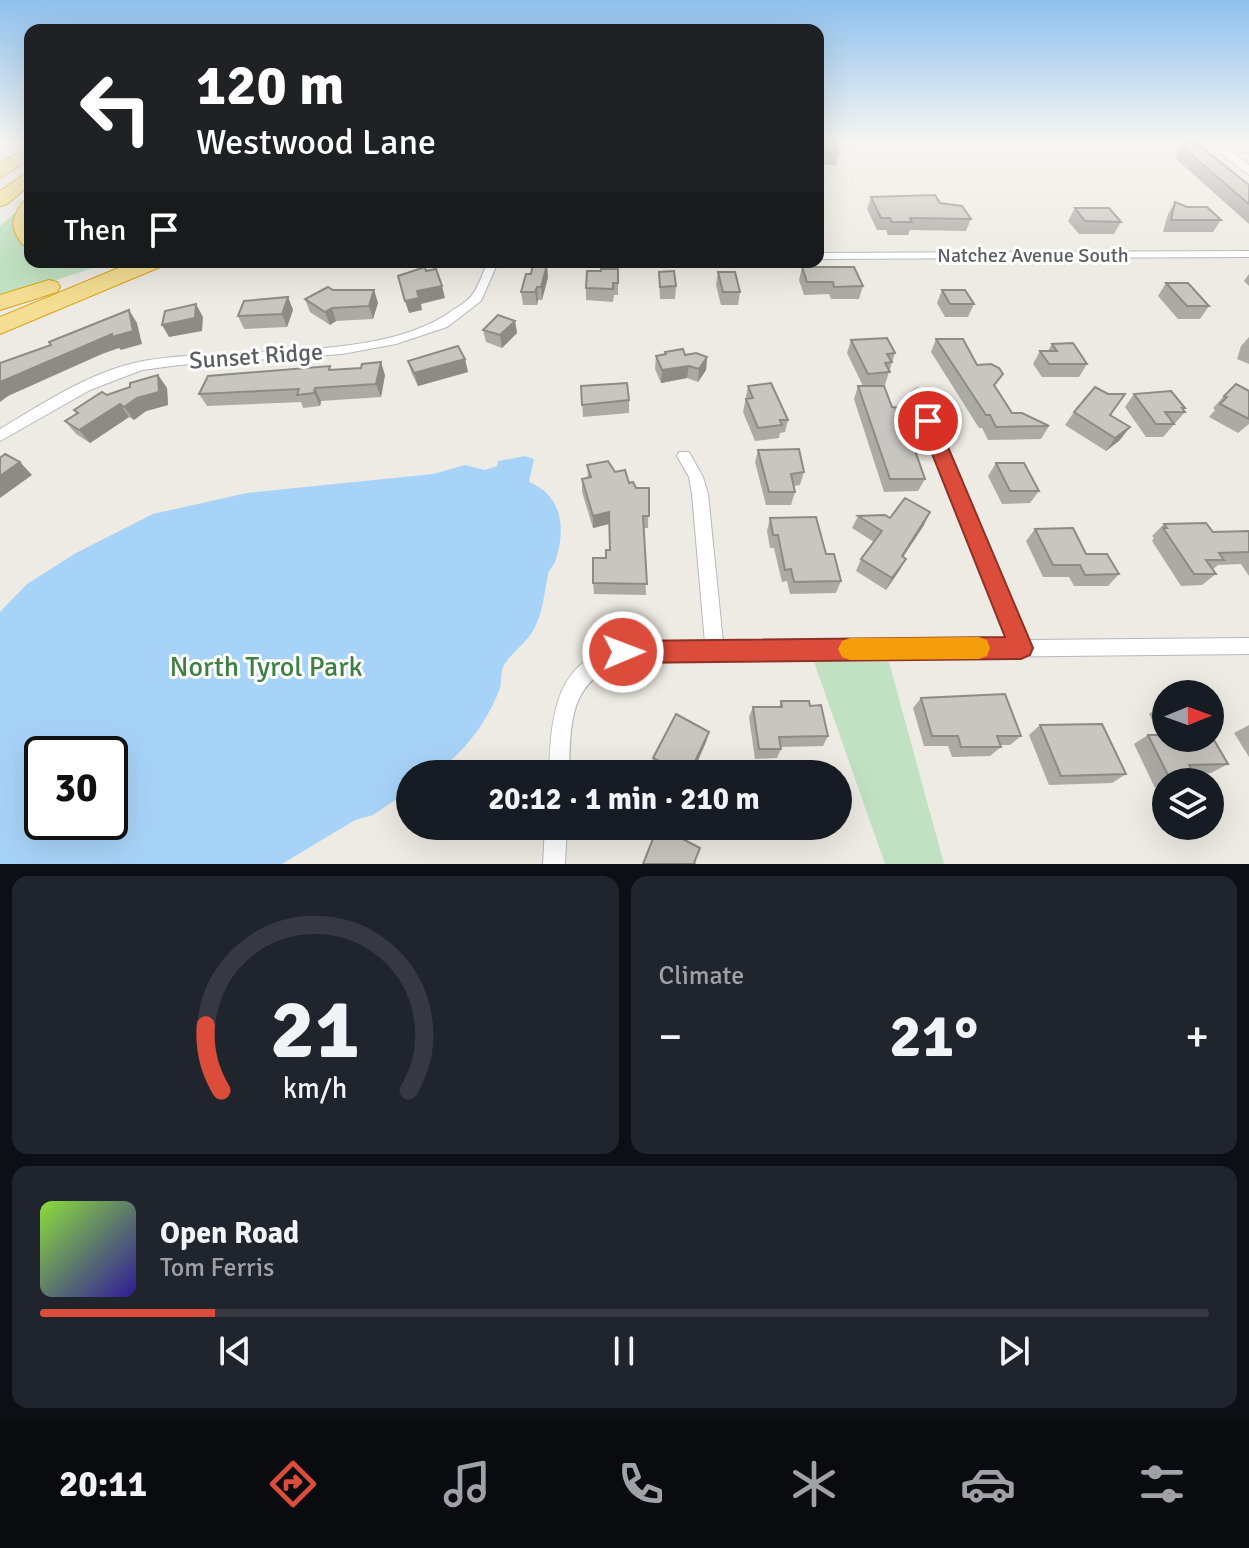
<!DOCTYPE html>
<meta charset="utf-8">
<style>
:root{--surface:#171b24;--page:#20242c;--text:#f1f3f6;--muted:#9ea1a6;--line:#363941;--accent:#db4c3b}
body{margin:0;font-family:Signika,sans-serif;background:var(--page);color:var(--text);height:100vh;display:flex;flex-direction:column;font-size:30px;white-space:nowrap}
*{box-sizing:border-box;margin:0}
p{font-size:26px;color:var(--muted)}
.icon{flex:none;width:44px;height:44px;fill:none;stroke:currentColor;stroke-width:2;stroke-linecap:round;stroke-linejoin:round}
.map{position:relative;height:864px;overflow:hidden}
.panel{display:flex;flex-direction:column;gap:12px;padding:12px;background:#0d0f14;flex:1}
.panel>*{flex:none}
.banner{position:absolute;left:24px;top:24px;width:800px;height:244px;border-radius:16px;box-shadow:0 8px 32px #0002;background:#202124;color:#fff;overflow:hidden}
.needle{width:52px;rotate:89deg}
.fabs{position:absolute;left:1152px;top:680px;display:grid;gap:16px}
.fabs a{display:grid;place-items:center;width:72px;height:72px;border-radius:50%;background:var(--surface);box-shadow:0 8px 32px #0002;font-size:40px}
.speed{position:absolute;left:24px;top:736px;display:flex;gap:16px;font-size:40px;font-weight:700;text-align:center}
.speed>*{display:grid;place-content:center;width:104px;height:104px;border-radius:50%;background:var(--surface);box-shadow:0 8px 32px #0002;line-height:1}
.speed .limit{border:4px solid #111;border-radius:12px;background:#fff;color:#111}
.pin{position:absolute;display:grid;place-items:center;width:68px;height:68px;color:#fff;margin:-34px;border:4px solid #fff;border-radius:50%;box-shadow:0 2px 8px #0007}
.me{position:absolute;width:88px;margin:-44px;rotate:89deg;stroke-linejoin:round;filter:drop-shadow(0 0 6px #0008)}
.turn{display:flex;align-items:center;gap:28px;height:168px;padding:0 40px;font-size:36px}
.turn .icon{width:104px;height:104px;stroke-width:2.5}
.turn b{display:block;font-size:56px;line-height:68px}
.then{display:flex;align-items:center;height:76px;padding:0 40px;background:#0003;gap:16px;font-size:30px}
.big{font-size:60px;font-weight:700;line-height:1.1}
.panel .tile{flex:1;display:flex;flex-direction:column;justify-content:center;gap:12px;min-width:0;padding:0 28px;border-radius:16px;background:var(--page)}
.panel .dial{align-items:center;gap:0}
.dial svg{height:208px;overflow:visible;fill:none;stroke:var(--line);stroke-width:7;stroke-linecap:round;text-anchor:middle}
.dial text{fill:var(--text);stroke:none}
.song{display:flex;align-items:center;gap:24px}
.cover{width:96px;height:96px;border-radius:12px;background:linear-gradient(135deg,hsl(90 70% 55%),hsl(250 70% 35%))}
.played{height:8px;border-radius:4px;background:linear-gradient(90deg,var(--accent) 15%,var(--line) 15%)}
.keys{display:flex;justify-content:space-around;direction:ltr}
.heat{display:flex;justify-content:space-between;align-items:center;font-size:44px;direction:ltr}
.panel .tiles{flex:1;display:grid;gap:12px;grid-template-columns:1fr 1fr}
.tile:last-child{grid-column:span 2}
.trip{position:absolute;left:396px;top:760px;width:456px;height:80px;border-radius:40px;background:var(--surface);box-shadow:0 8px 32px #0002;font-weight:700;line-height:80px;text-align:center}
.dock{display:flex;height:128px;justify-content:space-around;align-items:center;background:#090b0e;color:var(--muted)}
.dock .icon{width:56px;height:56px}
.dock .selected{color:var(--accent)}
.dock b{font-size:36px;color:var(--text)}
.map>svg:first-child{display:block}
</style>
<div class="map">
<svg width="1249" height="864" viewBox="0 0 1249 864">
<rect width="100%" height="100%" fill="#edebe3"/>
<g fill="#c1e2c2">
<path d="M 16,212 L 19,212 C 14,229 14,239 30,248 L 30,262 L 112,262 L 0,298 L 0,226 Z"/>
<path d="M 814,662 L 889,662 L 944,864 L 885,864 Z"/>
</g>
<path fill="#a8d3f8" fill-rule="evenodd" d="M 525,456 L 534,459 L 529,482 C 562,495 566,528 556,559 C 554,566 549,569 548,575 C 544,594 543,612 534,629 C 527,643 511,652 503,667 C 500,675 502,684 499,691 C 487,721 463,756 434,772 C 428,776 418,774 410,774 L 410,790 L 373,815 L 355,820 L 282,864 L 0,864 L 0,612 L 27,584 L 76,553 L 153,514 L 247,493 L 433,474 L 465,465 L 485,470 L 497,466 L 498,461 ZM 110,754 L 110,822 L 42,822 L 42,754 Z"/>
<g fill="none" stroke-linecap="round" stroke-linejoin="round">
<g stroke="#b5b8bc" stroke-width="2">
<g id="minor">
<path d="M 1222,146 L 1249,146 L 1249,152 L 1219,151 L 1218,149 Z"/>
<path d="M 1249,251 L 1249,257 L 818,259 L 818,253 Z"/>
<path d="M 488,262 L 498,262 L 481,301 L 447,327 L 396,344 L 342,354 L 179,365 L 142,370 L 90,390 L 0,441 L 0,429 C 44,403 91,371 143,361 C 232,345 380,364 453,310 C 459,306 468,301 472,295 C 479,286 483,272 488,262 Z"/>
<path d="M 917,388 L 924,393 L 1027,640 L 1249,638 L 1249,654 L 623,661 C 568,683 571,722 569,774 L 549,774 C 551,729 552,671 602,652 C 609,649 617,644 625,643 C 651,640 679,643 705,643 L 692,494 L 689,477 L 677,456 L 679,452 L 689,452 L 703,477 L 708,494 L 723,642 L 1009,640 L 910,393 Z"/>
<path d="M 545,826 L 567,826 L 565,864 L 543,864 Z"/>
</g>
</g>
<g stroke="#b5b8bc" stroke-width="2">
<path id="tertiary" d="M 1205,141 L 1218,141 L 1249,165 L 1249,175 Z"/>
</g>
<g stroke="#dda312" stroke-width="2">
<g id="motorway">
<path d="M 30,145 L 30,159 L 0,178 L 0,164 Z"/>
<path d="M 30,170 L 30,185 L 7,204 L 0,206 L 0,191 Z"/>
<path d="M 30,200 L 30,247 L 23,245 C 10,228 10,220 23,202 Z"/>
<path d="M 133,262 L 163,262 L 160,267 L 0,334 L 0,317 Z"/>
<path d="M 49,280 L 57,282 L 60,287 L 57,292 L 0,310 L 0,295 Z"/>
</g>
</g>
<use href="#minor" fill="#fff" fill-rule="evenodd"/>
<use href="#tertiary" fill="#fff" fill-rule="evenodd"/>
<use href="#motorway" fill="#f4de93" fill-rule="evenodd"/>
<g stroke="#dda312" stroke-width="20" stroke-linecap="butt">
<path id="motorway-bridge" d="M 26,141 L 30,141"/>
</g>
<use href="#motorway-bridge" stroke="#f4de93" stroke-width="19"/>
</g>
<g fill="#acaaa5">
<path d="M 818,141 L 839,153 L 836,165 L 818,165 Z"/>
<path d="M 1181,146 L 1249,185 L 1249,224 L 1175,158 Z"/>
<path d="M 871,197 L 940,203 L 971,219 L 966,231 L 910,230 L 908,235 L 888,235 L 886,230 L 877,230 L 867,209 Z"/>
<path d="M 1175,202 L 1221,220 L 1213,232 L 1163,232 L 1168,214 Z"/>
<path d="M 1075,208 L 1121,222 L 1114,234 L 1079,234 L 1068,221 Z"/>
<path d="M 802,267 L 863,286 L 859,299 L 831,299 L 829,294 L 804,295 L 799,280 Z"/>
<path d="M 618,269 L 618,295 L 614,295 L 613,302 L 586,300 L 586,288 L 601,271 Z"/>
<path d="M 659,272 L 676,286 L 675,299 L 660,299 Z"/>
<path d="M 718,272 L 740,292 L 738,305 L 721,305 L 716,285 Z"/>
<path d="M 1249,274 L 1249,286 L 1244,281 Z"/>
<path d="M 548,277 L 542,300 L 538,300 L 537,305 L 523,305 L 521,292 Z"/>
<path d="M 1166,283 L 1209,306 L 1200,319 L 1178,319 L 1158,296 Z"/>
<path d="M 333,290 L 374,290 L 378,303 L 373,319 L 336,321 L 330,325 L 310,312 L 305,299 Z"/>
<path d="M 942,290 L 974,304 L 968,317 L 945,317 L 937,303 Z"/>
<path d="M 288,297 L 293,310 L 287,327 L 244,329 L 238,316 Z"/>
<path d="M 515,321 L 517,333 L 502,348 L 486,342 L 483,330 Z"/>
<path d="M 1249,337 L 1249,364 L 1237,359 L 1241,346 Z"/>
<path d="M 936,339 L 977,365 L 996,387 L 1012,413 L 1049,426 L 1041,439 L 988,440 L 982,428 L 979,428 L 931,352 Z"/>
<path d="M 851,340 L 895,353 L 885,385 L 876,386 L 892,407 L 925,479 L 918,491 L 884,492 L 854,399 L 858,386 L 863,386 L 847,353 Z"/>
<path d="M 1052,344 L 1087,364 L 1079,377 L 1042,377 L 1033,364 L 1040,351 L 1048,351 Z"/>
<path d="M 665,352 L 707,357 L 706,370 L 698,382 L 687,378 L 661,383 L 655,369 L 656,356 L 664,354 Z"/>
<path d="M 465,359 L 468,372 L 418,386 L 412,374 L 408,361 Z"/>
<path d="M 331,370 L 385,375 L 381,397 L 321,401 L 320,406 L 303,408 L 301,402 L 207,406 L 199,394 Z"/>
<path d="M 158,375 L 167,388 L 168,405 L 146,411 L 134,420 L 129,417 L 90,443 L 76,434 L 65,421 L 77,413 L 74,410 Z"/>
<path d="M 581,386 L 629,400 L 629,413 L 583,417 Z"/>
<path d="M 748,386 L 788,420 L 785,432 L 780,433 L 779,438 L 755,441 L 743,412 Z"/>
<path d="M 1249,391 L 1249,424 L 1238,433 L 1209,417 L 1215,410 L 1213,408 L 1224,396 Z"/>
<path d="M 1134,394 L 1185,408 L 1183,410 L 1185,412 L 1163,437 L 1146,437 L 1125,407 Z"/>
<path d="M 1074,412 L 1110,415 L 1120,440 L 1106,451 L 1065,425 Z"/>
<path d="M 758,450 L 804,472 L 800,485 L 794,486 L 795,492 L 791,505 L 766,505 L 755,462 Z"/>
<path d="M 996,463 L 1039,491 L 1030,503 L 1002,504 L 988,476 Z"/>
<path d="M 587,465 L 615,472 L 636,488 L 649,488 L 648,528 L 644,528 L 646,595 L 594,594 L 593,583 L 610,550 L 609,524 L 593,528 L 582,492 L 582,479 L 588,478 Z"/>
<path d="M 858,516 L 890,518 L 924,525 L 903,557 L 906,559 L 899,571 L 886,590 L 856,571 L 861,559 L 874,542 L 852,528 Z"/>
<path d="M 770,518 L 826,554 L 841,581 L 836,593 L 790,594 L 787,581 L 782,582 L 774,548 L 770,548 L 767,531 Z"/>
<path d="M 1164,524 L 1213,532 L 1249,531 L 1249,576 L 1241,564 L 1218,565 L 1213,569 L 1216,574 L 1202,585 L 1181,586 L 1152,541 L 1154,538 L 1152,536 Z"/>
<path d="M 1035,529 L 1086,554 L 1119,574 L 1108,586 L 1074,586 L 1069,577 L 1043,577 L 1026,541 Z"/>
<path d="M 921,698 L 1021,736 L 1010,745 L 1000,745 L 1001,747 L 990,756 L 952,757 L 948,746 L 924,746 L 913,708 Z"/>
<path d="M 781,701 L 810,706 L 828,736 L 823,746 L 781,747 L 781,749 L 777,758 L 755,759 L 749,717 L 753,707 L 779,707 Z"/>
<path d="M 1163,704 L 1166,704 L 1166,738 L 1228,764 L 1211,773 L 1194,774 L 1196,778 L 1190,782 L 1166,782 L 1166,787 L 1155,788 L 1134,744 L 1148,735 L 1160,735 L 1149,714 Z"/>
<path d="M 1040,725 L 1126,774 L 1112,783 L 1049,785 L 1029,735 Z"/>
<path d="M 1249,725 L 1249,757 L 1234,733 Z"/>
<path d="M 706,742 L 692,774 L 652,774 L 655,769 L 653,767 L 653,758 Z"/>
</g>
<g fill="#8c8b86">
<path d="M 547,265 L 548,277 L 542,300 L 541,287 Z"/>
<path d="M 442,286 L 445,298 L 421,304 L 422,310 L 409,313 L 405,301 L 417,291 Z"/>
<path d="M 537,287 L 538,300 L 537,305 L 535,292 Z"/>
<path d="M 374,290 L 378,303 L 373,319 L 369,306 Z"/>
<path d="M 288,297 L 293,310 L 287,327 L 282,314 Z"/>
<path d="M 196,304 L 203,317 L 202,331 L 169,337 L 162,325 Z"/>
<path d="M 332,308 L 336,321 L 330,325 L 325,312 Z"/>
<path d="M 129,310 L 137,323 L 142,344 L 121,350 L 119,348 L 102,354 L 8,396 L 0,402 L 0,382 L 112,334 Z"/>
<path d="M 515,321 L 517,333 L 502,348 L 500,335 Z"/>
<path d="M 707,357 L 706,370 L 698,382 L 699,369 Z"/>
<path d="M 465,359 L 468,372 L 418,386 L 414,373 Z"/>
<path d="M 381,362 L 385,375 L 381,397 L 376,384 Z"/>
<path d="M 689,366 L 687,378 L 661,383 L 662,370 Z"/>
<path d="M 158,375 L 167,388 L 168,405 L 146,411 L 134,420 L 124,407 Z"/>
<path d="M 315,388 L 321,401 L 320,406 L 314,393 Z"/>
<path d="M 120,404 L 129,417 L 90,443 L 79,430 Z"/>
<path d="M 1130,427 L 1120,440 L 1106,451 L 1115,438 Z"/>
<path d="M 20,462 L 32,475 L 0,498 L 0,476 Z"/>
<path d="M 609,512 L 609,524 L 593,528 L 593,516 Z"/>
<path d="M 930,512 L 924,525 L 895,569 L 902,556 Z"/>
<path d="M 906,559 L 899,571 L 886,590 L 892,578 Z"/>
<path d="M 709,732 L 706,742 L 692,774 L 689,774 Z"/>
</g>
<g fill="#c8c6c0" stroke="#8c8b86" stroke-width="2">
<path d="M 818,141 L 833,141 L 839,153 L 818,153 Z"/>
<path d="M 1186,141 L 1194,141 L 1249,185 L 1249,204 L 1181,146 Z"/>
<path d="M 935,195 L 940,203 L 962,206 L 971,219 L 910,218 L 912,222 L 892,222 L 890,218 L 881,218 L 871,197 Z"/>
<path d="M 1175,202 L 1187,207 L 1207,207 L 1221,220 L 1171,220 Z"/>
<path d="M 1075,208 L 1109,208 L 1121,222 L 1085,221 Z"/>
<path d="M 533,264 L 547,265 L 541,287 L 537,287 L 535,292 L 521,292 L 526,274 L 531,274 Z"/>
<path d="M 425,267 L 426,271 L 436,269 L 442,286 L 417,291 L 419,298 L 405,301 L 398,276 Z"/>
<path d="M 802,267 L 854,267 L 863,286 L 834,287 L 833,282 L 807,282 Z"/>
<path d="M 601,269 L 618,269 L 618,283 L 613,283 L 613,289 L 586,288 L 587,271 L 601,271 Z"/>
<path d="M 674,271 L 676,286 L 660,287 L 659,272 Z"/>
<path d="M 718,272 L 735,272 L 740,292 L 723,292 Z"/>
<path d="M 1166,283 L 1188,283 L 1209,306 L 1187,306 Z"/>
<path d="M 328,287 L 333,290 L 374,290 L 369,306 L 332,308 L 325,312 L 305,299 Z"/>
<path d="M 942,290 L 965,290 L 974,304 L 950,304 Z"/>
<path d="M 288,297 L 282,314 L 238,316 L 244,301 Z"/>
<path d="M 196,304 L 195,318 L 162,325 L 165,311 Z"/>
<path d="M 129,310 L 133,331 L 112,337 L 112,334 L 0,382 L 0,363 L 51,345 L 49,342 Z"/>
<path d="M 498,315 L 515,321 L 500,335 L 483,330 Z"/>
<path d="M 887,338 L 895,353 L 887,354 L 892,362 L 885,363 L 890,372 L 868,374 L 851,340 Z"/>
<path d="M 936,339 L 963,339 L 977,365 L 991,364 L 999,368 L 1003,374 L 994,385 L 1012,413 L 1022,413 L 1049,426 L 996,427 L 990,415 L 986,415 Z"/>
<path d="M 1073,343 L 1087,364 L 1049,364 L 1040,351 L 1057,351 L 1052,344 Z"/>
<path d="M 458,346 L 465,359 L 414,373 L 408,361 Z"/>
<path d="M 683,349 L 685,355 L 696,353 L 707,357 L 699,369 L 689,366 L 662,370 L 656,356 L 666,354 L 665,352 Z"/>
<path d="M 381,362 L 376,384 L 315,388 L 314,393 L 297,395 L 299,389 L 199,394 L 208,376 L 330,366 L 329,370 L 361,368 L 362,364 Z"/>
<path d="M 158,375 L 159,392 L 137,398 L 124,407 L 120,404 L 79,430 L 65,421 L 78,413 L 74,410 L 102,392 L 107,395 L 130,387 L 130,383 Z"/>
<path d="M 627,383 L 629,400 L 582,405 L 581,386 Z"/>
<path d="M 771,383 L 788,420 L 780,420 L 782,425 L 758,428 L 746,399 L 753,398 L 748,386 Z"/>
<path d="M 1236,384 L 1249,391 L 1249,419 L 1220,404 L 1227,397 L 1224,396 Z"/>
<path d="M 858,386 L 884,386 L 892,407 L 900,408 L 925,479 L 890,479 Z"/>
<path d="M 1095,387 L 1108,394 L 1125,394 L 1110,415 L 1130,427 L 1115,438 L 1074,412 Z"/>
<path d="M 1171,391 L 1185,408 L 1182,408 L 1185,412 L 1165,412 L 1174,424 L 1156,424 L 1134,394 Z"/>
<path d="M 799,449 L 804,472 L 791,474 L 795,492 L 769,492 L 758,450 Z"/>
<path d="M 5,454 L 20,462 L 0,476 L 0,458 Z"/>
<path d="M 608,461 L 615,472 L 625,470 L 629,483 L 633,482 L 636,488 L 649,488 L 649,516 L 643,516 L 647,584 L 593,583 L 593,558 L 606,558 L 606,550 L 610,550 L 609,512 L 593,516 L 582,479 L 591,477 L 587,465 Z"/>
<path d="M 996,463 L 1024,463 L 1039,491 L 1010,491 Z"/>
<path d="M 905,498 L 930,512 L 902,556 L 906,559 L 892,578 L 861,559 L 882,531 L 858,516 L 885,515 L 890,518 Z"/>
<path d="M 816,517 L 826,554 L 834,554 L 841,581 L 794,582 L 791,569 L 785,570 L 778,535 L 773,535 L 770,518 Z"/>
<path d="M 1206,523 L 1213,532 L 1249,531 L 1249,552 L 1219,553 L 1224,560 L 1206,560 L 1216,574 L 1194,574 L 1163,528 L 1167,528 L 1164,524 Z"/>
<path d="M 1073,528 L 1086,554 L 1107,554 L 1119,574 L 1085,575 L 1080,565 L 1053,565 L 1035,529 Z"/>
<path d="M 1005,694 L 1021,736 L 997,736 L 1001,747 L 961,747 L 958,736 L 932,736 L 921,698 Z"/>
<path d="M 781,701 L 809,701 L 810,706 L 821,705 L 828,736 L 779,737 L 781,749 L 759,749 L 753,707 L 782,707 Z"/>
<path d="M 676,714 L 709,732 L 689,774 L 684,774 L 679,771 L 678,774 L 652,774 L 659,761 L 653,758 Z"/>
<path d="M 1102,724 L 1126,774 L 1061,776 L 1040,725 Z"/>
<path d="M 1210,733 L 1228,764 L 1189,765 L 1196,778 L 1170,779 L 1148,735 L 1166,735 L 1166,738 L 1210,738 Z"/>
<path d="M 658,826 L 700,848 L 694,863 L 695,864 L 643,864 Z"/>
</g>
<linearGradient id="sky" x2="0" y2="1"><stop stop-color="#8ec0ee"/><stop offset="0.54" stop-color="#f7f6f2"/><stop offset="1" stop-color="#f7f6f2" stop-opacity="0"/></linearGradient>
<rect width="1249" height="262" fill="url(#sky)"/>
<path fill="#db4c3b" stroke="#8e3126" stroke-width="2" d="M 928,414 L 937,421 L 1033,648 L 1030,655 L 1021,659 L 623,663 L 615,660 L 611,652 L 615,644 L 623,641 L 1005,637 L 919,421 Z"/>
<path fill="#f59e0b" d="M 979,637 L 987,640 L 990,648 L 987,656 L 979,659 L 850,660 L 842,657 L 838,649 L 842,641 L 850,638 Z"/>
<g text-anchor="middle" stroke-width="6" stroke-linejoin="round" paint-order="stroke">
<g font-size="20" fill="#5b5e62" stroke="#fff">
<text x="1033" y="262">Natchez Avenue South</text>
</g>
<g font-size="24" fill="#5b5e62" stroke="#fff">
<text transform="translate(256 356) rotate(-4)" y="8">Sunset Ridge</text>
</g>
<g font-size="28" fill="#3c8141" stroke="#fff">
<text x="266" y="676">North Tyrol Park</text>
</g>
</g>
</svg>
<div class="fabs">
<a><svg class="needle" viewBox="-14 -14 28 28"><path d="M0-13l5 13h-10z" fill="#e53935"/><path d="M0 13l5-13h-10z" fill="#9ea1a6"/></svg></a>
<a><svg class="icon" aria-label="layers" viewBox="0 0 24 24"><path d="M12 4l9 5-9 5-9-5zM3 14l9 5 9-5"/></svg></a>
</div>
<div class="speed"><div class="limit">30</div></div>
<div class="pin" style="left:928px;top:421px;background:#d93025"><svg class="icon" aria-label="arrive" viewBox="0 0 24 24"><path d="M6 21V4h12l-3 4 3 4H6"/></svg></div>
<svg class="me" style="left:623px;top:652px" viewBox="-20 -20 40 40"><circle r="17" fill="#db4c3b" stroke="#fff" stroke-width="3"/><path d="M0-11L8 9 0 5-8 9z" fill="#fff"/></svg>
<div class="trip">20:12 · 1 min · 210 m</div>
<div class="banner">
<div class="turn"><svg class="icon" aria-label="left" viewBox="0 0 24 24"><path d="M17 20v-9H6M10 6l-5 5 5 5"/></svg><div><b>120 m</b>Westwood Lane</div></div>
<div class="then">Then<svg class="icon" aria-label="arrive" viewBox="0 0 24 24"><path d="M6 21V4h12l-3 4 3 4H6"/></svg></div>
</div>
</div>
<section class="panel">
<div class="tiles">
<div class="tile dial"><svg viewBox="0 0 100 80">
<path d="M14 69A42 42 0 1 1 86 69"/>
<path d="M14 69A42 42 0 0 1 8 44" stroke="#db4c3b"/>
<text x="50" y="56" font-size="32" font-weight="700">21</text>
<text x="50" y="72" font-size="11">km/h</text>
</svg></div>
<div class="tile"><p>Climate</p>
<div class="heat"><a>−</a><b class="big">21°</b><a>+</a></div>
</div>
<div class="tile">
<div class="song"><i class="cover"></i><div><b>Open Road</b><p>Tom Ferris</p></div></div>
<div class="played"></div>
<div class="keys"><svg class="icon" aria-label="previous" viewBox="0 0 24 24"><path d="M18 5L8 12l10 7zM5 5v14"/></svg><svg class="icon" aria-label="pause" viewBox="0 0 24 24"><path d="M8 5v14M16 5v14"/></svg><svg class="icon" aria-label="next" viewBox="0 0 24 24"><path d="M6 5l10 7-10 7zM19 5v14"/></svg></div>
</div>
</div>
</section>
<nav class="dock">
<b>20:11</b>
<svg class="icon selected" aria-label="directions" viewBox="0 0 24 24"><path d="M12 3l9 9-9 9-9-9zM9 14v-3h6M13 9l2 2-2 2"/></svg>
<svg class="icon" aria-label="music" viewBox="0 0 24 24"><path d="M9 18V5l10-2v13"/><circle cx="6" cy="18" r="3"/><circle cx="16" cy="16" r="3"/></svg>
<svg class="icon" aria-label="phone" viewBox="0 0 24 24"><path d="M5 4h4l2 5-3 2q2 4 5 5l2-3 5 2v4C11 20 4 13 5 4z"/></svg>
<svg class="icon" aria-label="climate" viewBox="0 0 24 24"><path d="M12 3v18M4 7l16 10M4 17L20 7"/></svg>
<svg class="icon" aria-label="car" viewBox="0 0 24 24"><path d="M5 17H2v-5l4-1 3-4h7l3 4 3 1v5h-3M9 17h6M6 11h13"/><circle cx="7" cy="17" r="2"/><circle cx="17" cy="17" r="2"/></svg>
<svg class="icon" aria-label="filters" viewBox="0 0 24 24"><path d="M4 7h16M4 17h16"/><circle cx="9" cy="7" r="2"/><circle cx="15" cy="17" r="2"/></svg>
</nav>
